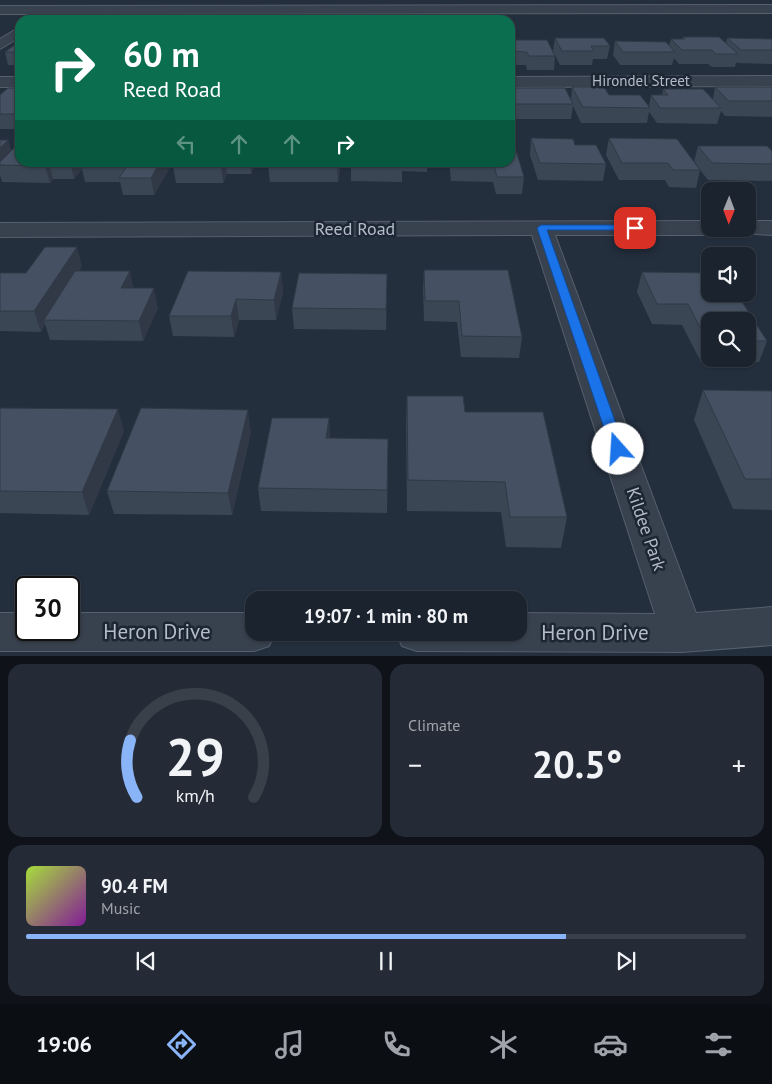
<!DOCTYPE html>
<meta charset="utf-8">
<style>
:root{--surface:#1b232e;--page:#242b36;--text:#f1f3f6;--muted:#a0a4aa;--line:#39404a;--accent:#8ab4f8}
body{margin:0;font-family:"PT Sans",sans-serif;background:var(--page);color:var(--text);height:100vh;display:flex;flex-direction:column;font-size:19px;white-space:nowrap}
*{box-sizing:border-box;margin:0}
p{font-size:16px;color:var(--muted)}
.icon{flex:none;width:28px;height:28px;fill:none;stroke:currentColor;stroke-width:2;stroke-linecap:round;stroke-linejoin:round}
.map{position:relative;height:656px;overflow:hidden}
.side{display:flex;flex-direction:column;gap:8px;padding:8px;background:#0f1319;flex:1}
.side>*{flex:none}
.hud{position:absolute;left:15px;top:15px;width:500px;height:152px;border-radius:15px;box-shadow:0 1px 4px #0004,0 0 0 1px var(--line);background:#0b6e4f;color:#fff;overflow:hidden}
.needle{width:32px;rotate:181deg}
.controls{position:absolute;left:701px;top:182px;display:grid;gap:10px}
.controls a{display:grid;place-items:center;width:55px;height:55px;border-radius:10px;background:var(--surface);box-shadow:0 1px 4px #0004,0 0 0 1px var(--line);font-size:25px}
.speed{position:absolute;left:15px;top:576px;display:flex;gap:10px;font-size:25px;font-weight:700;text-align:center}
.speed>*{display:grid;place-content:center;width:65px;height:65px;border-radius:50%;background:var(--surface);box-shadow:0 1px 4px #0004,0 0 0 1px var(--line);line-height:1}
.speed .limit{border:2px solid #111;border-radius:8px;background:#fff;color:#111}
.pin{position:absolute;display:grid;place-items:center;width:42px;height:42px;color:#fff;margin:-21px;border-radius:10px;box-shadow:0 2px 8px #0006}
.me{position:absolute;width:55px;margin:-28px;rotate:341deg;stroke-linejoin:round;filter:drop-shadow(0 0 4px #0008)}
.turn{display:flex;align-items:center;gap:18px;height:105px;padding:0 25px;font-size:22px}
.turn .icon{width:65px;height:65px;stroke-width:2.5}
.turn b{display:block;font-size:35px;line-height:42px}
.lanes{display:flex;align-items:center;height:48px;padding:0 25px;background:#0003;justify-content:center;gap:25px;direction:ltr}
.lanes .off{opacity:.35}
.big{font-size:38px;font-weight:600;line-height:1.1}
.side .card{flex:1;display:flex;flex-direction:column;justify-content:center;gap:8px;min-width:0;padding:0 18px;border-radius:15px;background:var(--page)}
.side .dial{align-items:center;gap:0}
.dial svg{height:130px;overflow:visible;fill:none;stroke:var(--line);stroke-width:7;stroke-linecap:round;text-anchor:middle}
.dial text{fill:var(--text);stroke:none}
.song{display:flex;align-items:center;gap:15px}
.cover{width:60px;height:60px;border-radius:8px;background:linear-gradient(135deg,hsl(80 70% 55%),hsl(290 70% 35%))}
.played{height:5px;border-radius:2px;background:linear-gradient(90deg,var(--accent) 75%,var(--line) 75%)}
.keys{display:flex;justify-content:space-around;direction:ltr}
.heat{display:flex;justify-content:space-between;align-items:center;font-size:28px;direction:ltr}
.side .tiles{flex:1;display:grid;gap:8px;grid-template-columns:1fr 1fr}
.card:last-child{grid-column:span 2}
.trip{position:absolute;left:245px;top:591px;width:282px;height:50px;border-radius:15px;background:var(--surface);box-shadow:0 1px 4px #0004,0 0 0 1px var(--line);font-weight:600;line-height:50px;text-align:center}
.tabs{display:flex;height:80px;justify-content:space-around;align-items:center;background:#0b0e12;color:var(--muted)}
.tabs .icon{width:35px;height:35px}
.tabs .on{color:var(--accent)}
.tabs b{font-size:22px;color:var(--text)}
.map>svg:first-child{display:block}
</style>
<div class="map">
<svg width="772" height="657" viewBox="0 0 772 657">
<rect width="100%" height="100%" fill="#242f3e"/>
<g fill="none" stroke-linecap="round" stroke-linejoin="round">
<g stroke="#565f6c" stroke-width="2">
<g id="minor">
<path d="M 772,5 L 772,13 L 0,14 L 0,6 Z"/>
<path d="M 20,27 L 20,37 L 0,49 L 0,39 Z"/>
<path d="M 772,76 L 772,86 L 510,87 L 510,77 Z"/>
<rect x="0" y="77" width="20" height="10"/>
<path d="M 710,221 L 710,229 L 721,229 L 718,233 L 710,235 L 555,235 L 696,613 L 772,607 L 772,645 L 682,652 L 417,651 L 402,646 L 396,632 L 519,632 L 519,613 L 655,614 L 532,235 L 0,237 L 0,223 Z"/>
<path d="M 748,221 L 772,221 L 772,235 L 740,233 L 737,229 L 748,229 Z"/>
<path d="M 0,613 L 26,613 L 26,630 L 69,630 L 69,613 L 254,613 L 254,632 L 275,632 L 269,646 L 254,651 L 0,651 Z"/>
</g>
</g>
<use href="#minor" fill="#38414e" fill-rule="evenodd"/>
</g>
<g fill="#3b4654" fill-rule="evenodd">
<path d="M 683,37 L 726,43 L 727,38 L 772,39 L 772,64 L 737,63 L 736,62 L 735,67 L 712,67 L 708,64 L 679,64 L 674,58 L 672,65 L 620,65 L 613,55 L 615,41 L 669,46 L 671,39 L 682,39 Z"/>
<path d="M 555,38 L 610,46 L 607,59 L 593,59 L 592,65 L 560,65 L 553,51 Z"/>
<path d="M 510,40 L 555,56 L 554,70 L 527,70 L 526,65 L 510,65 Z"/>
<path d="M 20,41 L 20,65 L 8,65 L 5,52 Z"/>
<path d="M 572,87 L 609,95 L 649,106 L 651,95 L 662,95 L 663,89 L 713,99 L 715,87 L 772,87 L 772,117 L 725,116 L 721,111 L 717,124 L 657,123 L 649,112 L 647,123 L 581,123 L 573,106 L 571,119 L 510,119 L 510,88 L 571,100 Z"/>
<path d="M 20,88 L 20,129 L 0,129 L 0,94 Z"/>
<path d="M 531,138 L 575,145 L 606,164 L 603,181 L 538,180 L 530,155 Z"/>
<path d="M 609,138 L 700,170 L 696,188 L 669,187 L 665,180 L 619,180 L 606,155 Z"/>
<path d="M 0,140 L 8,140 L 11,151 L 20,162 L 173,162 L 154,195 L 123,195 L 120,182 L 85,182 L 82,169 L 74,179 L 53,179 L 50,183 L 2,182 L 0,175 Z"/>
<path d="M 698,146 L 772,151 L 772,181 L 708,180 L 694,162 Z"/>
<path d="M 175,162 L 256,162 L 251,174 L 227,174 L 223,183 L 176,183 L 173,166 Z"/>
<path d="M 269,162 L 341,162 L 338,182 L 270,182 L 268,165 Z"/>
<path d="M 351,162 L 428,162 L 427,172 L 402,171 L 402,182 L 351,181 Z"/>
<path d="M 449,162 L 510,162 L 524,177 L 522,194 L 496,194 L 493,182 L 451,181 Z"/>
<path d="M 82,266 L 79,271 L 134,288 L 158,308 L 143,341 L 50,340 L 45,324 L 41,332 L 0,331 L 0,273 L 26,273 Z"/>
<path d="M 424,270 L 522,337 L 519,358 L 461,357 L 457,322 L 424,321 L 423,289 Z"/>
<path d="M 281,272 L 283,292 L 276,320 L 239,320 L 234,337 L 173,336 L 169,316 Z"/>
<path d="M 642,272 L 710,273 L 710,294 L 737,294 L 767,341 L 759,362 L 701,362 L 682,325 L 652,324 L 637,292 ZM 710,321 L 748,321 L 748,359 L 710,359 Z"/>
<path d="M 387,274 L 386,330 L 294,329 L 292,308 Z"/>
<path d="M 703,390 L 772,391 L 772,510 L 733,509 L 694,420 Z"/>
<path d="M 407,396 L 465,412 L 567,517 L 561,548 L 506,547 L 501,512 L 407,511 L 406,425 Z"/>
<path d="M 0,408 L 124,431 L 89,515 L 0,513 Z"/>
<path d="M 329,418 L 330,438 L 388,439 L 387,513 L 261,511 L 258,488 Z"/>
<path d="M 251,432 L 232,515 L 114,514 L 107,491 Z"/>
</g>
<g fill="#303945">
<path d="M 8,140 L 13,157 L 0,165 L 0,148 Z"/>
<path d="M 48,162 L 49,162 L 53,179 L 50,183 L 45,166 Z"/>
<path d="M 70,162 L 87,162 L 81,164 L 82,169 L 74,179 Z"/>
<path d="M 160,162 L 173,162 L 154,195 L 151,178 Z"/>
<path d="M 222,162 L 225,162 L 227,174 L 223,183 L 221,166 Z"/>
<path d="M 250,162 L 256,162 L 251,174 Z"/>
<path d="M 338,162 L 341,162 L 338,182 L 337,165 Z"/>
<path d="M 77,247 L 82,266 L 48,320 L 44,320 L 45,324 L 41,332 L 34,311 Z"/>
<path d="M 130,271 L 134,291 L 121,288 Z"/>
<path d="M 281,272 L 283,292 L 276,320 L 274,300 Z"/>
<path d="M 387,274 L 387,294 L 386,330 L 386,309 Z"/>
<path d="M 154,288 L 158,308 L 143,341 L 139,321 Z"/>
<path d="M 236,299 L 239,320 L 234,337 L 231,316 Z"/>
<path d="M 118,409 L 124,431 L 89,515 L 82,492 Z"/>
<path d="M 248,410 L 251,432 L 232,515 L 228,493 Z"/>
<path d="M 329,418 L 330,440 L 326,438 Z"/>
<path d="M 388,439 L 388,461 L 387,513 L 387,490 Z"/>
</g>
<g fill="#455162" stroke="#303945">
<path d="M 683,37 L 719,37 L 738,54 L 715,54 L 712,50 L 682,50 L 671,39 L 685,39 Z"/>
<path d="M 555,38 L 604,38 L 610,46 L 591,46 L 594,51 L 562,51 Z"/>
<path d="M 727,38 L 772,39 L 772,50 L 741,50 Z"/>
<path d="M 510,40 L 547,40 L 555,56 L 529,56 L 527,52 L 510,51 Z"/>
<path d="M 20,41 L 20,52 L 5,52 Z"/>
<path d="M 615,41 L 666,42 L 675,52 L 623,52 Z"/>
<path d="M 572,87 L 604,87 L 609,95 L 640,95 L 650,108 L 583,107 Z"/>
<path d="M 715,87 L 772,87 L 772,101 L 729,101 Z"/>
<path d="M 8,88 L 20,88 L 20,114 L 0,114 L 0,95 Z"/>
<path d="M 510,88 L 565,88 L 573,104 L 510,104 Z"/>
<path d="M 663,89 L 703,89 L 721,108 L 660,108 L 651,95 L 668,95 Z"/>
<path d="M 531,138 L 573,139 L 575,145 L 596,145 L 606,164 L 540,163 Z"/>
<path d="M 609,138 L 677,139 L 700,170 L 673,170 L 668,163 L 622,163 Z"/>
<path d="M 0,140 L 8,140 L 0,148 Z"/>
<path d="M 18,144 L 20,144 L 20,162 L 48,162 L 45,166 L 0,165 L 0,162 Z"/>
<path d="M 510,146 L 515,147 L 524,177 L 497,177 L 494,165 L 452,164 L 452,162 L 510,162 Z"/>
<path d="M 698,146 L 767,146 L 772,151 L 772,164 L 712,163 Z"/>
<path d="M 82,162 L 160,162 L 151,178 L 119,178 L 128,165 L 81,164 Z"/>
<path d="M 175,162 L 222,162 L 221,166 L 173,166 Z"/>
<path d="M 269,162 L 338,162 L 337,165 L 268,165 Z"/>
<path d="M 351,162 L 402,162 L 402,165 L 351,164 Z"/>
<path d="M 45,247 L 77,247 L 34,311 L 0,311 L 0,273 L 26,273 Z"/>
<path d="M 424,270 L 508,270 L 522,337 L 462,336 L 459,301 L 425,301 Z"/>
<path d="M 75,271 L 130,271 L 121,288 L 154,288 L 139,321 L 44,320 Z"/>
<path d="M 188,271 L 281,272 L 274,300 L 236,299 L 231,316 L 169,316 Z"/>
<path d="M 642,272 L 710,273 L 710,294 L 737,294 L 767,341 L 748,341 L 748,321 L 710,321 L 710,341 L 707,341 L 688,304 L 657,304 Z"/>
<path d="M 299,273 L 387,274 L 386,309 L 292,308 Z"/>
<path d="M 703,390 L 772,391 L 772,479 L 745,479 Z"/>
<path d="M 407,396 L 463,396 L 465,412 L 543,412 L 567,517 L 510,517 L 505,482 L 408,480 Z"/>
<path d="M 0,408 L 118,409 L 82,492 L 0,491 Z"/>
<path d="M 141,408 L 248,410 L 228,493 L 107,491 Z"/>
<path d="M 272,418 L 329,418 L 326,438 L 388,439 L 387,490 L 258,488 Z"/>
</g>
<path fill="#1a73e8" stroke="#114b97" d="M 541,225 L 635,225 L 640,228 L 635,230 L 547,230 L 625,449 L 623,452 L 613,452 L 611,449 L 537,228 Z"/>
<g text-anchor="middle" stroke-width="5" stroke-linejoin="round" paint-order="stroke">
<g font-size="15" fill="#b4bcc9" stroke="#1d2633">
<text x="641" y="86">Hirondel Street</text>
</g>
<g font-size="18" fill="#b4bcc9" stroke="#1d2633">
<text x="355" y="235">Reed Road</text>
<text transform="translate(646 529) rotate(71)" y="6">Kildee Park</text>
</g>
<g font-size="21" fill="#b4bcc9" stroke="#1d2633">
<text x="157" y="639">Heron Drive</text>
<text x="595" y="640">Heron Drive</text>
</g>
</g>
</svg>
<div class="controls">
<a><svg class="needle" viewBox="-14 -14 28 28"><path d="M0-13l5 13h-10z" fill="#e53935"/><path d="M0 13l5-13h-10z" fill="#a0a4aa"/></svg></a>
<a><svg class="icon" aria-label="sound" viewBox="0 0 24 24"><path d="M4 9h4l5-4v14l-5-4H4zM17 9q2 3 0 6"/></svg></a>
<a><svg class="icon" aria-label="search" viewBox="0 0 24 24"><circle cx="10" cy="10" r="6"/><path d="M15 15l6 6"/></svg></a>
</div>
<div class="speed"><div class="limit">30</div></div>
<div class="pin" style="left:635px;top:228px;background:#d93025"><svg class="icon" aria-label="arrive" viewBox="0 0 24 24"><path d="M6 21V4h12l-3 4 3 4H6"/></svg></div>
<svg class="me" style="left:618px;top:449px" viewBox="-20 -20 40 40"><circle r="19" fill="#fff"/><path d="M0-13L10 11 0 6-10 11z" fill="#1a73e8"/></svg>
<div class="trip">19:07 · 1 min · 80 m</div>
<div class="hud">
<div class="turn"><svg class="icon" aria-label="right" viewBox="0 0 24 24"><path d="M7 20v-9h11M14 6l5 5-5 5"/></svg><div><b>60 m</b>Reed Road</div></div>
<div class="lanes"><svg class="icon off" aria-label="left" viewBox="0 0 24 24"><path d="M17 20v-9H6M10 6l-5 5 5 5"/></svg><svg class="icon off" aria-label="ahead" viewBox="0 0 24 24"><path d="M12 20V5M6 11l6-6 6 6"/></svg><svg class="icon off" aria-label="ahead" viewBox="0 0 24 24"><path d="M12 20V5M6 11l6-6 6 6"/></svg><svg class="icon" aria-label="right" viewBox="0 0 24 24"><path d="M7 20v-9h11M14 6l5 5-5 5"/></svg></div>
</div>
</div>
<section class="side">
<div class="tiles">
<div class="card dial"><svg viewBox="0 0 100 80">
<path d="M14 69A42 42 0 1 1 86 69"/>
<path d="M14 69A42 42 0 0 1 10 34" stroke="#8ab4f8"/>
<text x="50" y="56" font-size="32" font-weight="700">29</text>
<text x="50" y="72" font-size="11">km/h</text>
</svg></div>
<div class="card"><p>Climate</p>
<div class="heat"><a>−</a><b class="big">20.5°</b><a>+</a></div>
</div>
<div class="card">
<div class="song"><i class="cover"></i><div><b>90.4 FM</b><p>Music</p></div></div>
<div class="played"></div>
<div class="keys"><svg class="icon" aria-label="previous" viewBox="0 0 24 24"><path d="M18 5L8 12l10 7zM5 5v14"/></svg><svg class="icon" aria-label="pause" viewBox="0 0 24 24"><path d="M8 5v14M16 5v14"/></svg><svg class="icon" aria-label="next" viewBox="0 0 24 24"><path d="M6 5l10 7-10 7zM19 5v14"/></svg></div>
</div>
</div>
</section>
<nav class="tabs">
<b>19:06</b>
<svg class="icon on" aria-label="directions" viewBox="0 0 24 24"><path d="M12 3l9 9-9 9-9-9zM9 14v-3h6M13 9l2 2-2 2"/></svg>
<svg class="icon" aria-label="music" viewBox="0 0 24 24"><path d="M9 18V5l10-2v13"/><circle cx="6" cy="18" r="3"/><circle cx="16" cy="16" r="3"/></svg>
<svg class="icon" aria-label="phone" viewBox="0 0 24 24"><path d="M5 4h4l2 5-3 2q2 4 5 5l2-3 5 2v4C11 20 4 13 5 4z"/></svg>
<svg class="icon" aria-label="climate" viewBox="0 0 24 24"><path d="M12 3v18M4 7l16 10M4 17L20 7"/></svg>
<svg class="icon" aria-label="car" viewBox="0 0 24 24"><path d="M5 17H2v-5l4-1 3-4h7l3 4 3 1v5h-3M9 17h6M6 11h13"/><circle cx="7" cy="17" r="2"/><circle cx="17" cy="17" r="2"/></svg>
<svg class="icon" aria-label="filters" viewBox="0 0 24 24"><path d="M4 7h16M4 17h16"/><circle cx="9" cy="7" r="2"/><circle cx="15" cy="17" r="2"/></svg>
</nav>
